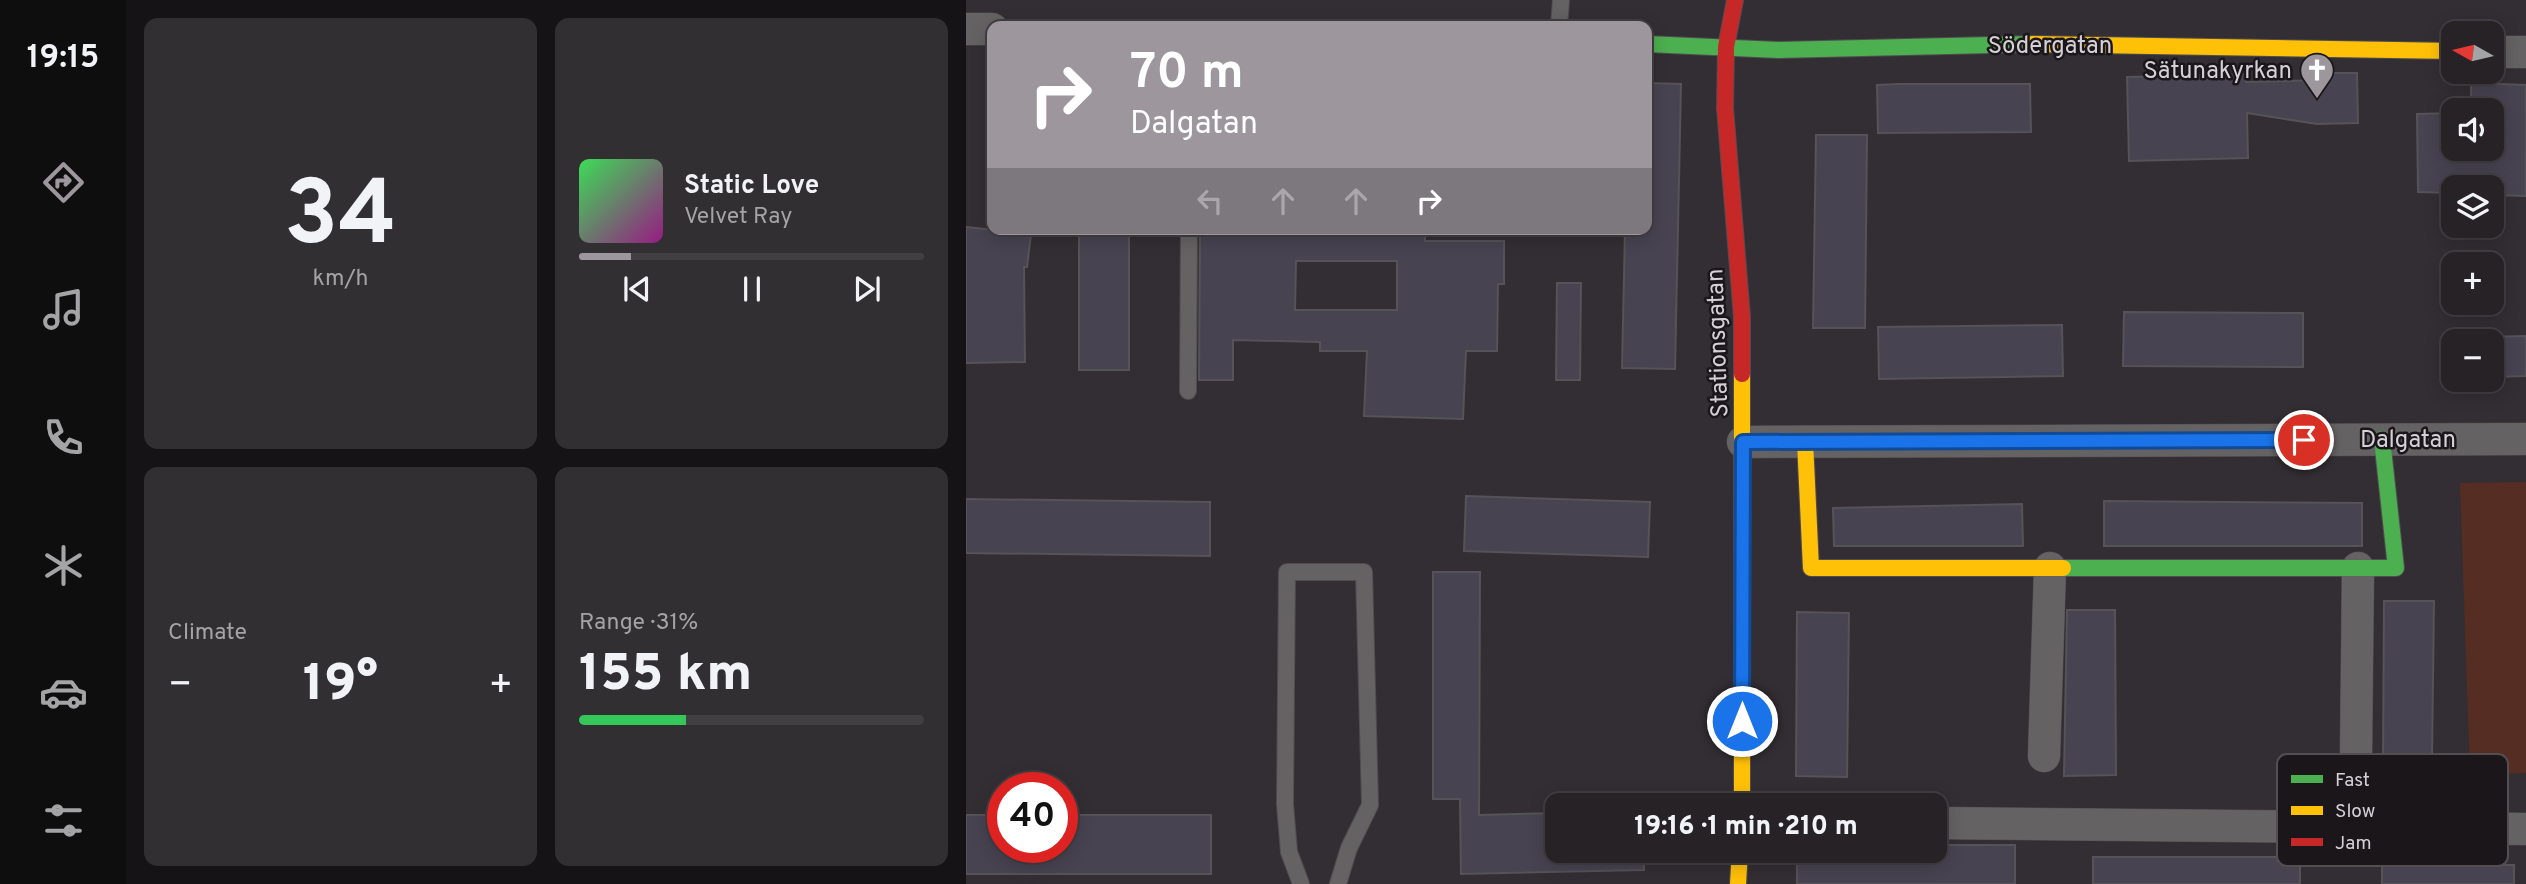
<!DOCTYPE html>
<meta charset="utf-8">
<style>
:root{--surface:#262226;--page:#322f32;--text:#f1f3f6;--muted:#a4a4a7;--line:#423f43;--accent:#9d979d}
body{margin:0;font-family:Overpass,sans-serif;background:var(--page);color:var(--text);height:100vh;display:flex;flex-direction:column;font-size:26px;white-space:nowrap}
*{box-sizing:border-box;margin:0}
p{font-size:23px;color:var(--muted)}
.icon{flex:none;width:38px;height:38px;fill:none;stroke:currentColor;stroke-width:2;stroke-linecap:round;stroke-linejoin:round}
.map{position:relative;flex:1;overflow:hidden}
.drawer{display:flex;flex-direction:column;gap:18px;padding:18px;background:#151315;width:840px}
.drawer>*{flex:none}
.hud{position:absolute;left:21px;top:21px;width:665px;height:214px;border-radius:14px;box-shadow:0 4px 18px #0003,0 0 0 2px var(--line);background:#9d979d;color:#fff;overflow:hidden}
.needle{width:46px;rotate:278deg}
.buttons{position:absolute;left:1475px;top:21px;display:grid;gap:14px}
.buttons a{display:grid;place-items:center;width:63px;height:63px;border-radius:14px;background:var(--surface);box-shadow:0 4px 18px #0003,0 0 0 2px var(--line);font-size:35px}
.speed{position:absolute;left:21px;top:772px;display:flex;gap:14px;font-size:35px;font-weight:700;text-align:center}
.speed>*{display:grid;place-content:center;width:91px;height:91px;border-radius:50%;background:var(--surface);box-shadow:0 4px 18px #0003,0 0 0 2px var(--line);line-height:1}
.speed .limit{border:10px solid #d22;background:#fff;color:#111}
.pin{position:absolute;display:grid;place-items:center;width:60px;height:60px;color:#fff;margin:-30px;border:4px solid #fff;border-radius:50%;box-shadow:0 2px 7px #0007}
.me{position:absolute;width:77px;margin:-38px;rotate:0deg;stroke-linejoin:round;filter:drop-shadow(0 0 5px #0008)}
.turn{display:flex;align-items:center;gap:24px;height:147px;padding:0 28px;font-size:32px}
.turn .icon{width:91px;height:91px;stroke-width:2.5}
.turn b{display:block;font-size:49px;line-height:60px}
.lanes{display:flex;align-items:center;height:66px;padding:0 28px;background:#0003;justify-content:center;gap:35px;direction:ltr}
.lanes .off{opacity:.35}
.big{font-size:52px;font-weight:800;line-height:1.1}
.drawer .tile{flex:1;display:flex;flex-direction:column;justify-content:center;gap:10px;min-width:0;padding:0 24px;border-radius:14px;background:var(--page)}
.drawer .dial{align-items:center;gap:0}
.dial b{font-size:91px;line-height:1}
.song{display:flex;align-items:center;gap:21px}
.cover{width:84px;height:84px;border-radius:10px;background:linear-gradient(135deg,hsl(130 70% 55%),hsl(310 70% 35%))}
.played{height:7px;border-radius:4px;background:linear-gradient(90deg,var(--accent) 15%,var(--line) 15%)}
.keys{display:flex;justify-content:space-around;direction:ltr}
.heat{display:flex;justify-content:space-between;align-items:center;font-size:38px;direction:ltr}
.charge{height:10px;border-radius:5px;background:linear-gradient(90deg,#34c759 31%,var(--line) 0)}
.drawer .tiles{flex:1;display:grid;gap:18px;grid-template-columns:repeat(2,1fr)}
.trip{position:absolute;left:579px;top:793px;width:402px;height:70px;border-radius:14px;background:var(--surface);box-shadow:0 4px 18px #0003,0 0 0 2px var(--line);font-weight:800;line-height:70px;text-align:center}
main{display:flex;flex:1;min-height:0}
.tab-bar{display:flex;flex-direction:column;width:126px;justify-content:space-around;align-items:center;background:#0f0e0f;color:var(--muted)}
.tab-bar .icon{width:49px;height:49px}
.tab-bar .current{color:var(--accent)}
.tab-bar b{font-size:32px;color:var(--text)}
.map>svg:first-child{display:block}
</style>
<main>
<nav class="tab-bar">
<b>19:15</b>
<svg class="icon current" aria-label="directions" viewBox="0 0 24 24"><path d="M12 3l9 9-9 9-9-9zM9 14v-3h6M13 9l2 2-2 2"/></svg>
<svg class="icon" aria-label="music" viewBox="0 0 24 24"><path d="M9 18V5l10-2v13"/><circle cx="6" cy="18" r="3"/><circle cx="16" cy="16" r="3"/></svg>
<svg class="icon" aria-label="phone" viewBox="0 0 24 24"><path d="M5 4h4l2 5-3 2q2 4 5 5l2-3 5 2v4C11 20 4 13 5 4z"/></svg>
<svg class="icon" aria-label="climate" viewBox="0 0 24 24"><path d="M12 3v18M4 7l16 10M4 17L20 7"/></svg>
<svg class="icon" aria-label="car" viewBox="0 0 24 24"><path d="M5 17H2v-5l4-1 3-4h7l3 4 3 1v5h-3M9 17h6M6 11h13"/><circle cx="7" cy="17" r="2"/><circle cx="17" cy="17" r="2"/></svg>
<svg class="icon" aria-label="filters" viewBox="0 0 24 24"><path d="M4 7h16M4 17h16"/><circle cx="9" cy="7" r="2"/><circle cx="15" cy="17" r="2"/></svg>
</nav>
<section class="drawer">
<div class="tiles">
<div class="tile dial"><b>34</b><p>km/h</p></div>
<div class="tile">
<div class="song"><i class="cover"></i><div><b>Static Love</b><p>Velvet Ray</p></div></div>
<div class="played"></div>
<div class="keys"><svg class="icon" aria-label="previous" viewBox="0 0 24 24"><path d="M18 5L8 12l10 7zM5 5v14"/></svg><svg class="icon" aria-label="pause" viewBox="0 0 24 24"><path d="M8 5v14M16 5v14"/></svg><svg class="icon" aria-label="next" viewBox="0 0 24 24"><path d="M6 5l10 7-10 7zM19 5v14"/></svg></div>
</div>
<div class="tile"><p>Climate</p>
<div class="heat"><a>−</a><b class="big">19°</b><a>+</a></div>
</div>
<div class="tile"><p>Range · 31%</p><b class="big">155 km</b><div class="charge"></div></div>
</div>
</section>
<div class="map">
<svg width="1560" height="884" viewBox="0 0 1560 884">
<rect width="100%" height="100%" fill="#332e33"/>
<path fill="#562d23" d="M 1560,482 L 1560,773 L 1504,775 L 1494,483 Z"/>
<g fill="#484351" stroke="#555357" stroke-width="2" fill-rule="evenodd">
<path d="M 1359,73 L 1391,73 L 1392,123 L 1351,124 L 1281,113 L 1282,158 L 1163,161 L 1161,77 L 1280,74 L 1280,82 L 1358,80 Z"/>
<path d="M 681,83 L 715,84 L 709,369 L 656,368 L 659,229 L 681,229 Z"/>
<path d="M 1505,83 L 1560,85 L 1560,196 L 1526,195 L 1526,187 L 1488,187 L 1488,193 L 1452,192 L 1451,114 L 1488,113 L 1488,149 L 1526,149 L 1526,110 L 1505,110 Z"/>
<path d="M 933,84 L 1064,84 L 1065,132 L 912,133 L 911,85 Z"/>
<path d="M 850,135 L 901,135 L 899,328 L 847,328 Z"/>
<path d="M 0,227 L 65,234 L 61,267 L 58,267 L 59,362 L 0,363 Z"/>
<rect x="113" y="229" width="50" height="141"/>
<path d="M 234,229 L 459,229 L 459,241 L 538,241 L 538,284 L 532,284 L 531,351 L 500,351 L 497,419 L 398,416 L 401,351 L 354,351 L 354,342 L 267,340 L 267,380 L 233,380 ZM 330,261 L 431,261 L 431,310 L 329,310 Z"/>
<path d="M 591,283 L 615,283 L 614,380 L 590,380 Z"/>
<path d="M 1158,312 L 1337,313 L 1337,367 L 1157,366 Z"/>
<path d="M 1096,325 L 1097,376 L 913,379 L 912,327 Z"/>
<path d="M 1560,336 L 1560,376 L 1526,377 L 1526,341 L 1488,341 L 1488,378 L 1477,378 L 1476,338 Z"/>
<path d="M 500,496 L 684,502 L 682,557 L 498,551 Z"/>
<path d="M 0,499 L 244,502 L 244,556 L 0,553 Z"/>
<path d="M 1138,501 L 1396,503 L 1396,546 L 1138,546 Z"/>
<path d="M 1056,504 L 1057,546 L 868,546 L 867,508 Z"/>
<path d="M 467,572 L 514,572 L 513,815 L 592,813 L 592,850 L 678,850 L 678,870 L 495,874 L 494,799 L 467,799 Z"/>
<path d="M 1418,601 L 1468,601 L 1466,760 L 1417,760 Z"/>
<path d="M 1101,610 L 1149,610 L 1150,775 L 1098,776 Z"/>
<path d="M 831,612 L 883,613 L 881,777 L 830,776 Z"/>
<path d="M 0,815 L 37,815 L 37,847 L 96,847 L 96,815 L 245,815 L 245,874 L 0,874 Z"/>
<path d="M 970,845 L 1049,845 L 1049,884 L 831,884 L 831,850 L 970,850 Z"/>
<rect x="1127" y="857" width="207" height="27"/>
<path d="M 1416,864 L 1548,865 L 1548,884 L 1416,884 Z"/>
</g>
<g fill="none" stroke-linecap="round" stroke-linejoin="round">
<g stroke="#504c50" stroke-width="18">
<g id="lane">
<path d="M 593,26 L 595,0"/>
<path d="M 222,391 L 223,229"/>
<path d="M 335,884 L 323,852 L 319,804 L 321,572 L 398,572 L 404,805 L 383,848 L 372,884"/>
</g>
</g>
<g stroke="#504c50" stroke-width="33">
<g id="street">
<path d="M 0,29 L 26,29"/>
<path d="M 1526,52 L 1560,52"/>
<path d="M 777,442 L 1560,439"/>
<path d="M 1078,756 L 1084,568"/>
<path d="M 1390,756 L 1392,568"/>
<path d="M 970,823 L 1560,829"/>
</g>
</g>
<g stroke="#504c50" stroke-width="18">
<g id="fast">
<path d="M 681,44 L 812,50 L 1067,44"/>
<path d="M 1097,568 L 1430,568 L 1416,439"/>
</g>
</g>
<g stroke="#504c50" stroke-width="18">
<g id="slow">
<path d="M 1067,44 L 1488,51"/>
<path d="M 776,374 L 776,805"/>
<path d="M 839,441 L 845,568 L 1097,568"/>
<path d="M 772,884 L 774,850"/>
</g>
</g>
<g stroke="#504c50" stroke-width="18">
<path id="jam" d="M 769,0 L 760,47 L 759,108 L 776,317 L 776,374"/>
</g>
<use href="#lane" stroke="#656263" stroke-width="16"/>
<use href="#street" stroke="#656263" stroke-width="32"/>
<use href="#fast" stroke="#4caf50" stroke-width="16"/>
<use href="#slow" stroke="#ffc107" stroke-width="16"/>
<use href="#jam" stroke="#c62828" stroke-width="16"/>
</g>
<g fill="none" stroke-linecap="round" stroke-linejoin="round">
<g stroke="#114b97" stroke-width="18">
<path id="route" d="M 776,721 L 777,442 L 1338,440"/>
</g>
<use href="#route" stroke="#1a73e8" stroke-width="12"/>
</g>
<defs>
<g id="church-pin" transform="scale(1.75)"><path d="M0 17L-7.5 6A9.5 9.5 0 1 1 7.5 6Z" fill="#9d979d" stroke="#1a161a"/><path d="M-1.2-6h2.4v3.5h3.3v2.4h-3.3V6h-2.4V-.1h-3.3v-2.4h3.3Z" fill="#fff"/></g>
</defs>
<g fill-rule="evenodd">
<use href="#church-pin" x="1351" y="70"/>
</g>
<g text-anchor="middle" stroke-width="5" stroke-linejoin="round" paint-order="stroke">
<g font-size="24" fill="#d6d0d6" stroke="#1a161a">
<text x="1084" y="53">Södergatan</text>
<text transform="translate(751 343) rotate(-92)" y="8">Stationsgatan</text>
<text x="1442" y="447">Dalgatan</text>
</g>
<g font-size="24" fill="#d6d0d6" stroke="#1a161a" text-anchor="end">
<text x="1326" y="78">Sätunakyrkan</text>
</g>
</g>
<rect x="1311" y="754" width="231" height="112" rx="10" fill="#1a161a" stroke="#524e52" stroke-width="2"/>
<rect x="1325" y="775" width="32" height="8" fill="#4caf50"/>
<rect x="1325" y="806" width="32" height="9" fill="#ffc107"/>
<rect x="1325" y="838" width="32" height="8" fill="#c62828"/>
<g font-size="19" fill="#d6d0d6">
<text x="1369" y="786">Fast</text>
<text x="1369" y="817">Slow</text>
<text x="1369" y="849">Jam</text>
</g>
</svg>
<div class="buttons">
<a><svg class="needle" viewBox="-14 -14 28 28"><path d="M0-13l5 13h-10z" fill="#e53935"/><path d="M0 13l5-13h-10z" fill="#a4a4a7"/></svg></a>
<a><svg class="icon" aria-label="sound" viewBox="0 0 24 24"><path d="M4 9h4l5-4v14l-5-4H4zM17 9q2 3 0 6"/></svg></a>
<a><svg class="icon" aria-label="layers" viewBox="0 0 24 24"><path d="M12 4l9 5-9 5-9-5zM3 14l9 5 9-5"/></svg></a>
<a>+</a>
<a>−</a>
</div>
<div class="speed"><div class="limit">40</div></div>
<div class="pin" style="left:1338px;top:440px;background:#d93025"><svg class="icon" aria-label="arrive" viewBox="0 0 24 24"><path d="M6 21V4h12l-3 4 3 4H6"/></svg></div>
<svg class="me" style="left:776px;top:721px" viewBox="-20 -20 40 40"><circle r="17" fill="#1a73e8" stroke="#fff" stroke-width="3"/><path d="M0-11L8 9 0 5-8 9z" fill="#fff"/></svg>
<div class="trip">19:16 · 1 min · 210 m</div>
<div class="hud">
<div class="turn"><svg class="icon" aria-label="right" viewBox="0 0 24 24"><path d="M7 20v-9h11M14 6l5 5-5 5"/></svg><div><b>70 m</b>Dalgatan</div></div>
<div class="lanes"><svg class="icon off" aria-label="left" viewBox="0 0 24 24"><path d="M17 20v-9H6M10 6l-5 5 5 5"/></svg><svg class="icon off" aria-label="ahead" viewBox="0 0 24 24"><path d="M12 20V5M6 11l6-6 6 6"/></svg><svg class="icon off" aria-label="ahead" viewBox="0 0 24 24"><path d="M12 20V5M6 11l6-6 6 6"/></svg><svg class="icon" aria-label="right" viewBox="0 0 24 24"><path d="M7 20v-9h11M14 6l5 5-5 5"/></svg></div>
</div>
</div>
</main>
